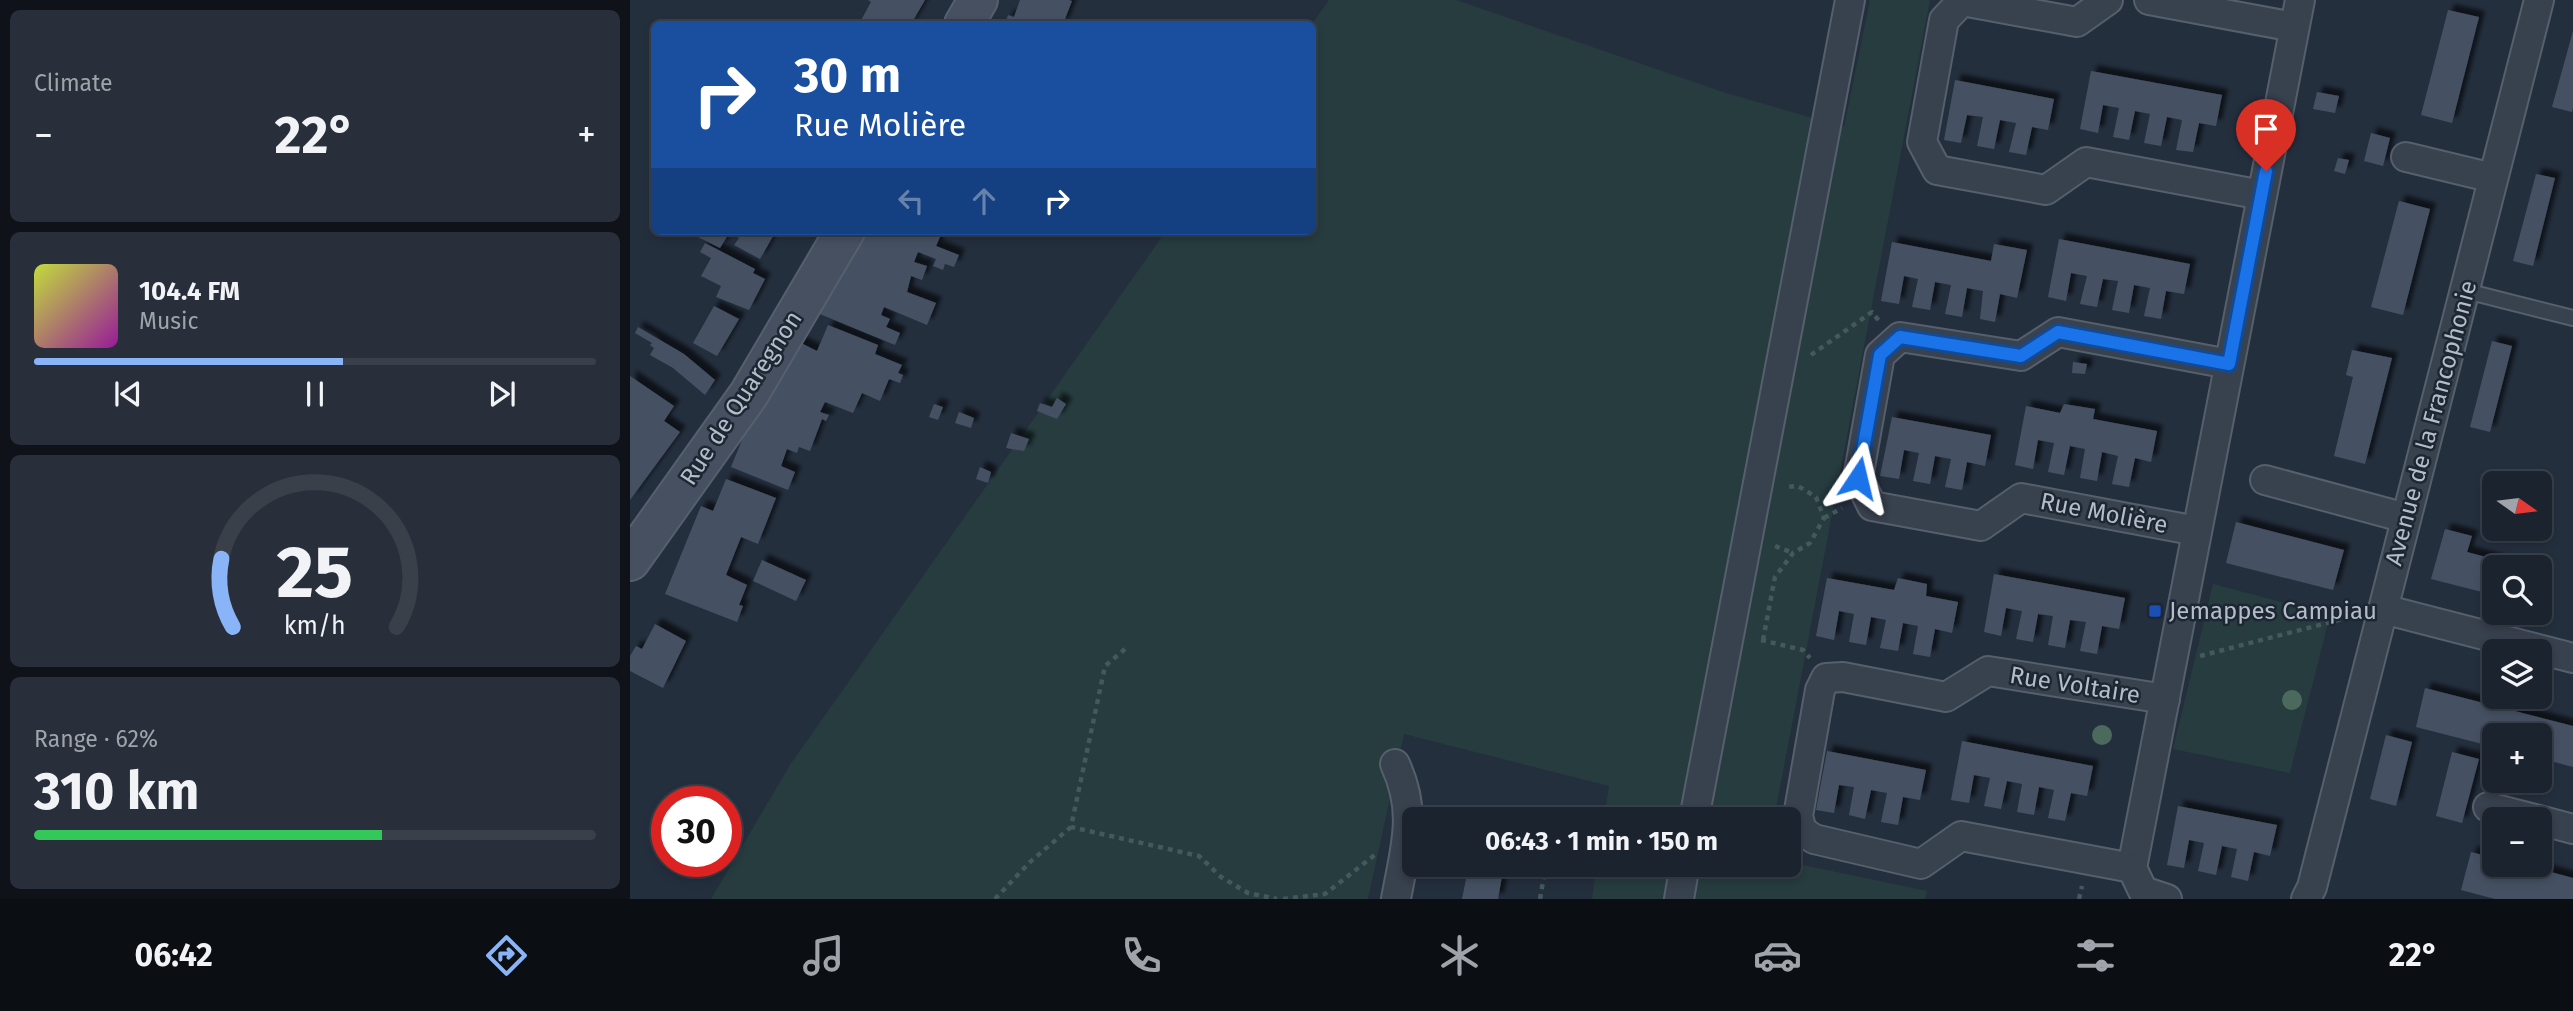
<!DOCTYPE html>
<meta charset="utf-8">
<style>
:root{--surface:#1b232e;--page:#282f3a;--text:#f1f3f6;--muted:#a0a4aa;--line:#39404a;--accent:#8ab4f8}
body{margin:0;font-family:"Fira Sans",sans-serif;background:var(--page);color:var(--text);height:100vh;display:flex;flex-direction:column;font-size:26px;white-space:nowrap}
*{box-sizing:border-box;margin:0}
p{font-size:23px;color:var(--muted)}
.icon{flex:none;width:38px;height:38px;fill:none;stroke:currentColor;stroke-width:2;stroke-linecap:round;stroke-linejoin:round}
.map{position:relative;flex:1;overflow:hidden}
.details{display:flex;flex-direction:column;gap:10px;padding:10px;background:#0f1319;width:630px}
.details>*{flex:none}
.guide{position:absolute;left:21px;top:21px;width:665px;height:214px;border-radius:10px;box-shadow:0 4px 10px #0003,0 0 0 2px var(--line);background:#1a4fa0;color:#fff;overflow:hidden}
.needle{width:46px;rotate:104deg}
.buttons{position:absolute;left:1852px;top:471px;display:grid;gap:14px}
.buttons a{display:grid;place-items:center;width:70px;height:70px;border-radius:10px;background:var(--surface);box-shadow:0 4px 10px #0003,0 0 0 2px var(--line);font-size:35px}
.speed{position:absolute;left:21px;top:786px;display:flex;gap:14px;font-size:35px;font-weight:700;text-align:center}
.speed>*{display:grid;place-content:center;width:91px;height:91px;border-radius:50%;background:var(--surface);box-shadow:0 4px 10px #0003,0 0 0 2px var(--line);line-height:1}
.speed .limit{border:10px solid #d22;background:#fff;color:#111}
.pin{position:absolute;display:grid;place-items:center;width:60px;height:60px;color:#fff;margin:-72px -30px;border-radius:50% 50% 50% 0;rotate:-45deg;box-shadow:0 0 7px #0007}
.pin .icon{rotate:45deg}
.me{position:absolute;width:77px;margin:-38px;rotate:10deg;stroke-linejoin:round;filter:drop-shadow(0 0 5px #0008)}
.turn{display:flex;align-items:center;gap:24px;height:147px;padding:0 28px;font-size:32px}
.turn .icon{width:91px;height:91px;stroke-width:2.5}
.turn b{display:block;font-size:49px;line-height:60px}
.lanes{display:flex;align-items:center;height:66px;padding:0 28px;background:#0003;justify-content:center;gap:35px;direction:ltr}
.lanes .off{opacity:.35}
.big{font-size:52px;font-weight:700;line-height:1.1}
.details .card{flex:1;display:flex;flex-direction:column;justify-content:center;gap:10px;min-width:0;padding:0 24px;border-radius:10px;background:var(--page)}
.details .dial{align-items:center;gap:0}
.dial svg{height:182px;overflow:visible;fill:none;stroke:var(--line);stroke-width:7;stroke-linecap:round;text-anchor:middle}
.dial text{fill:var(--text);stroke:none}
.song{display:flex;align-items:center;gap:21px}
.cover{width:84px;height:84px;border-radius:10px;background:linear-gradient(135deg,hsl(70 70% 55%),hsl(300 70% 35%))}
.played{height:7px;border-radius:4px;background:linear-gradient(90deg,var(--accent) 55%,var(--line) 55%)}
.keys{display:flex;justify-content:space-around;direction:ltr}
.heat{display:flex;justify-content:space-between;align-items:center;font-size:38px;direction:ltr}
.charge{height:10px;border-radius:5px;background:linear-gradient(90deg,#34c759 62%,var(--line) 0)}
.trip{position:absolute;left:772px;top:807px;width:399px;height:70px;border-radius:10px;background:var(--surface);box-shadow:0 4px 10px #0003,0 0 0 2px var(--line);font-weight:700;line-height:70px;text-align:center}
.tabs{display:flex;height:112px;justify-content:space-around;align-items:center;background:#0b0e12;color:var(--muted)}
.tabs .icon{width:49px;height:49px}
.tabs .current{color:var(--accent)}
.tabs b{font-size:32px;color:var(--text)}
main{display:flex;flex:1;min-height:0}
.map>svg:first-child{display:block}
</style>
<main>
<section class="details">
<div class="card"><p>Climate</p>
<div class="heat"><a>−</a><b class="big">22°</b><a>+</a></div>
</div>
<div class="card">
<div class="song"><i class="cover"></i><div><b>104.4 FM</b><p>Music</p></div></div>
<div class="played"></div>
<div class="keys"><svg class="icon" aria-label="previous" viewBox="0 0 24 24"><path d="M18 5L8 12l10 7zM5 5v14"/></svg><svg class="icon" aria-label="pause" viewBox="0 0 24 24"><path d="M8 5v14M16 5v14"/></svg><svg class="icon" aria-label="next" viewBox="0 0 24 24"><path d="M6 5l10 7-10 7zM19 5v14"/></svg></div>
</div>
<div class="card dial"><svg viewBox="0 0 100 80">
<path d="M14 69A42 42 0 1 1 86 69"/>
<path d="M14 69A42 42 0 0 1 9 39" stroke="#8ab4f8"/>
<text x="50" y="56" font-size="32" font-weight="700">25</text>
<text x="50" y="72" font-size="11">km/h</text>
</svg></div>
<div class="card"><p>Range · 62%</p><b class="big">310 km</b><div class="charge"></div></div>
</section>
<div class="map">
<svg width="1943" height="899" viewBox="0 0 1943 899">
<defs>
<filter id="shadow"><feDropShadow dx="6" dy="-6" stdDeviation="2" flood-color="#0009"/></filter>
</defs>
<rect width="100%" height="100%" fill="#242f3e"/>
<g fill="#263c3f">
<path d="M 699,0 L 826,0 L 1096,93 L 1214,127 L 1240,0 L 1300,0 L 1144,819 L 974,819 L 979,786 L 774,734 L 738,899 L 81,899 L 160,765 L 536,231 L 682,231 L 682,24 Z"/>
<path d="M 1583,584 L 1700,615 L 1660,773 L 1543,749 Z"/>
<path d="M 1159,862 L 1297,891 L 1295,899 L 962,899 L 967,864 Z"/>
</g>
<g fill="#455162" filter="url(#shadow)">
<path d="M 238,0 L 295,0 L 281,24 L 229,24 L 241,2 Z"/>
<path d="M 390,0 L 439,0 L 442,1 L 433,24 L 375,24 L 378,15 L 384,17 Z"/>
<path d="M 1818,10 L 1849,17 L 1822,123 L 1791,115 Z"/>
<path d="M 1943,31 L 1943,108 L 1942,112 L 1922,107 Z"/>
<path d="M 1461,71 L 1592,95 L 1586,126 L 1569,123 L 1563,152 L 1546,150 L 1552,120 L 1537,117 L 1531,146 L 1514,143 L 1520,114 L 1505,111 L 1499,140 L 1483,137 L 1489,108 L 1473,105 L 1468,133 L 1450,129 Z"/>
<path d="M 1325,80 L 1424,99 L 1418,130 L 1402,127 L 1396,155 L 1379,152 L 1386,123 L 1370,120 L 1364,149 L 1347,146 L 1353,117 L 1337,115 L 1331,143 L 1314,140 Z"/>
<path d="M 1687,92 L 1709,96 L 1705,113 L 1683,109 Z"/>
<path d="M 1741,133 L 1760,138 L 1753,166 L 1734,161 Z"/>
<path d="M 1708,158 L 1719,160 L 1715,174 L 1704,171 Z"/>
<path d="M 1906,174 L 1925,178 L 1903,266 L 1883,261 Z"/>
<path d="M 1769,201 L 1800,209 L 1773,315 L 1741,307 Z"/>
<path d="M 72,231 L 91,231 L 98,235 L 90,248 L 68,237 Z"/>
<path d="M 103,231 L 146,231 L 130,259 L 104,245 L 109,238 L 101,234 Z"/>
<path d="M 237,231 L 294,231 L 310,237 L 306,246 L 329,255 L 324,267 L 315,264 L 313,270 L 303,266 L 306,259 L 288,252 L 284,262 L 297,266 L 292,280 L 281,276 L 277,292 L 306,303 L 297,325 L 254,307 L 251,315 L 260,319 L 256,327 L 270,333 L 265,345 L 185,312 Z"/>
<path d="M 1429,239 L 1560,264 L 1554,294 L 1536,291 L 1531,319 L 1514,316 L 1520,288 L 1504,285 L 1499,313 L 1482,310 L 1488,281 L 1473,279 L 1467,307 L 1450,304 L 1457,276 L 1441,273 L 1436,301 L 1418,297 Z"/>
<path d="M 1262,242 L 1361,261 L 1364,244 L 1397,250 L 1387,298 L 1370,294 L 1365,322 L 1350,319 L 1353,291 L 1337,288 L 1332,317 L 1315,314 L 1321,285 L 1305,282 L 1300,310 L 1282,307 L 1288,279 L 1274,276 L 1269,304 L 1251,301 Z"/>
<path d="M 75,243 L 125,269 L 123,273 L 135,279 L 119,310 L 86,297 L 91,286 L 71,276 L 81,258 L 70,252 Z"/>
<path d="M 84,306 L 109,319 L 87,356 L 63,343 Z"/>
<path d="M 198,325 L 248,345 L 245,354 L 272,365 L 268,373 L 273,375 L 270,383 L 259,379 L 250,401 L 232,393 L 223,413 L 195,402 L 190,412 L 199,415 L 196,421 L 192,419 L 180,451 L 169,447 L 167,453 L 157,449 L 151,466 L 165,472 L 158,490 L 101,467 L 123,413 L 169,342 L 187,351 Z"/>
<path d="M 8,327 L 54,354 L 85,380 L 75,395 L 43,368 L 20,355 L 24,348 L 20,345 L 22,343 L 5,333 Z"/>
<path d="M 1862,341 L 1882,346 L 1860,432 L 1840,427 Z"/>
<path d="M 1722,350 L 1762,358 L 1735,464 L 1704,456 L 1723,377 L 1716,375 Z"/>
<path d="M 1443,362 L 1457,364 L 1455,374 L 1442,373 Z"/>
<path d="M 0,376 L 44,406 L 34,421 L 50,432 L 0,500 Z"/>
<path d="M 427,398 L 436,404 L 427,419 L 407,411 L 410,403 L 422,407 Z"/>
<path d="M 304,404 L 313,407 L 308,420 L 299,417 Z"/>
<path d="M 1434,404 L 1465,409 L 1463,419 L 1527,431 L 1521,462 L 1505,458 L 1499,487 L 1482,484 L 1488,456 L 1472,452 L 1467,481 L 1450,478 L 1455,449 L 1440,446 L 1434,475 L 1418,472 L 1424,443 L 1408,440 L 1403,469 L 1385,465 L 1396,406 L 1430,413 Z"/>
<path d="M 329,412 L 344,418 L 341,428 L 325,423 Z"/>
<path d="M 1262,417 L 1361,435 L 1355,466 L 1337,462 L 1332,490 L 1315,487 L 1321,459 L 1305,456 L 1300,484 L 1283,481 L 1289,453 L 1274,450 L 1269,479 L 1250,476 Z"/>
<path d="M 381,433 L 399,439 L 394,451 L 376,448 Z"/>
<path d="M 350,467 L 361,472 L 358,483 L 346,479 Z"/>
<path d="M 96,479 L 146,498 L 128,544 L 111,537 L 96,575 L 117,585 L 109,605 L 113,606 L 107,622 L 35,594 L 71,506 L 83,511 Z"/>
<path d="M 1606,522 L 1714,550 L 1703,590 L 1596,563 Z"/>
<path d="M 1815,529 L 1842,536 L 1837,552 L 1893,567 L 1864,567 L 1864,595 L 1801,579 Z"/>
<path d="M 132,560 L 176,580 L 166,601 L 123,581 Z"/>
<path d="M 1364,574 L 1495,598 L 1489,629 L 1472,626 L 1467,654 L 1450,651 L 1456,622 L 1440,620 L 1435,648 L 1418,645 L 1423,616 L 1408,614 L 1403,642 L 1386,639 L 1392,611 L 1376,608 L 1371,636 L 1354,632 Z"/>
<path d="M 1197,578 L 1264,590 L 1268,578 L 1297,584 L 1296,596 L 1328,602 L 1322,633 L 1305,629 L 1300,657 L 1283,654 L 1288,626 L 1273,623 L 1268,651 L 1250,648 L 1256,620 L 1241,617 L 1236,645 L 1219,642 L 1224,614 L 1209,611 L 1204,640 L 1186,636 Z"/>
<path d="M 25,624 L 56,641 L 33,688 L 0,671 L 0,656 L 6,646 L 12,649 Z"/>
<path d="M 1795,688 L 1943,726 L 1943,767 L 1909,758 L 1909,735 L 1864,735 L 1864,747 L 1786,727 Z"/>
<path d="M 1756,735 L 1782,742 L 1766,806 L 1740,799 Z"/>
<path d="M 1332,741 L 1463,766 L 1457,796 L 1441,793 L 1435,821 L 1418,818 L 1424,790 L 1409,787 L 1404,815 L 1387,812 L 1392,784 L 1377,781 L 1371,809 L 1354,806 L 1360,778 L 1344,775 L 1339,803 L 1321,800 Z"/>
<path d="M 1197,751 L 1296,770 L 1290,800 L 1273,797 L 1268,825 L 1251,822 L 1257,793 L 1241,790 L 1235,819 L 1219,815 L 1224,787 L 1209,785 L 1204,813 L 1186,810 Z"/>
<path d="M 1822,752 L 1849,759 L 1832,823 L 1806,816 Z"/>
<path d="M 1548,806 L 1647,825 L 1640,856 L 1624,852 L 1618,881 L 1601,877 L 1607,849 L 1592,846 L 1586,875 L 1568,871 L 1574,843 L 1559,840 L 1554,868 L 1537,865 Z"/>
<path d="M 1841,852 L 1864,858 L 1864,864 L 1891,864 L 1943,878 L 1943,899 L 1865,899 L 1831,890 Z"/>
<path d="M 839,864 L 874,865 L 868,899 L 832,899 Z"/>
</g>
<g fill="none" stroke-linecap="round" stroke-linejoin="round">
<g stroke="#565f6c" stroke-width="18">
<path id="lane" d="M 1836,291 L 1943,318"/>
</g>
<g stroke="#565f6c" stroke-width="32">
<g id="street">
<path d="M 1478,0 L 1447,22 L 1332,1 L 1314,20 L 1292,142 L 1307,170 L 1416,190 L 1456,162 L 1632,195"/>
<path d="M 1519,0 L 1664,27"/>
<path d="M 1776,157 L 1863,178"/>
<path d="M 1635,480 L 1776,518"/>
<path d="M 1567,531 L 1391,498 L 1351,526 L 1242,506 L 1228,478 L 1250,355 L 1270,337 L 1391,356 L 1428,332 L 1599,364"/>
<path d="M 1753,609 L 1943,658"/>
<path d="M 765,764 C 788,813 775,848 766,899"/>
<path d="M 1858,807 L 1905,819"/>
<path d="M 1064,819 L 1220,0"/>
<path d="M 1909,820 L 1943,829"/>
<path d="M 1502,868 L 1670,0"/>
<path d="M 1502,868 L 1331,836 L 1291,864 L 1184,839 L 1172,831 L 1168,816 L 1190,690 L 1196,678 L 1213,677 L 1316,697 L 1358,671 L 1535,699"/>
<path d="M 1502,868 L 1513,891 L 1537,899"/>
<path d="M 1049,899 L 1055,864"/>
<path d="M 1676,899 L 1682,887 L 1909,0"/>
</g>
</g>
<g stroke="#565f6c" stroke-width="42">
<g id="secondary">
<path d="M 334,24 L 348,0"/>
<path d="M 0,561 L 119,394 L 215,231"/>
</g>
</g>
<g stroke="#44595c" stroke-width="4.5" stroke-dasharray="5 5" stroke-linecap="butt">
<path d="M 1181,355 L 1242,312 L 1249,321"/>
<path d="M 1194,518 L 1212,508"/>
<path d="M 1145,546 L 1163,553"/>
<path d="M 1131,640 L 1173,650 L 1180,658"/>
<path d="M 1133,640 L 1145,577 L 1163,553 L 1180,543 L 1194,518 L 1186,497 L 1168,486 L 1157,487"/>
<path d="M 495,649 L 475,666 L 441,827 L 569,856 L 591,877 L 618,893 L 647,899"/>
<path d="M 1570,656 L 1724,616"/>
<path d="M 365,899 L 400,862 L 441,827"/>
<path d="M 653,899 L 695,894 L 746,854"/>
<path d="M 910,899 L 916,864"/>
<path d="M 1449,899 L 1452,886"/>
</g>
<use href="#lane" stroke="#38414e" stroke-width="14"/>
<use href="#street" stroke="#38414e" stroke-width="28"/>
<use href="#secondary" stroke="#465061" stroke-width="38"/>
</g>
<g fill="#4b6a5d">
<circle cx="1662" cy="700" r="10"/>
<circle cx="1472" cy="735" r="10"/>
</g>
<g fill="none" stroke-linecap="round" stroke-linejoin="round">
<g stroke="#114b97" stroke-width="18">
<path id="route" d="M 1228,478 L 1250,355 L 1270,337 L 1391,356 L 1428,332 L 1599,364 L 1636,171"/>
</g>
<use href="#route" stroke="#1a73e8" stroke-width="12"/>
</g>
<rect fill="#1a4fb4" stroke="#1d2633" stroke-width="2.5" x="1518" y="604" width="14" height="14" rx="3.5"/>
<g text-anchor="middle" stroke-width="5" stroke-linejoin="round" paint-order="stroke">
<g font-size="24" fill="#b4bcc9" stroke="#1d2633">
<text transform="translate(111 398) rotate(-57)" y="8">Rue de Quaregnon</text>
<text transform="translate(1801 423) rotate(-75)" y="8">Avenue de la Francophonie</text>
<text transform="translate(1474 513) rotate(11)" y="8">Rue Molière</text>
<text transform="translate(1445 685) rotate(9)" y="8">Rue Voltaire</text>
</g>
<g font-size="24" fill="#b4bcc9" stroke="#1d2633" text-anchor="start">
<text x="1539" y="619">Jemappes Campiau</text>
</g>
</g>
</svg>
<div class="buttons">
<a><svg class="needle" viewBox="-14 -14 28 28"><path d="M0-13l5 13h-10z" fill="#e53935"/><path d="M0 13l5-13h-10z" fill="#a0a4aa"/></svg></a>
<a><svg class="icon" aria-label="search" viewBox="0 0 24 24"><circle cx="10" cy="10" r="6"/><path d="M15 15l6 6"/></svg></a>
<a><svg class="icon" aria-label="layers" viewBox="0 0 24 24"><path d="M12 4l9 5-9 5-9-5zM3 14l9 5 9-5"/></svg></a>
<a>+</a>
<a>−</a>
</div>
<div class="speed"><div class="limit">30</div></div>
<div class="pin" style="left:1636px;top:171px;background:#d93025"><svg class="icon" aria-label="arrive" viewBox="0 0 24 24"><path d="M6 21V4h12l-3 4 3 4H6"/></svg></div>
<svg class="me" style="left:1228px;top:478px" viewBox="-20 -20 40 40"><path d="M0-17L14 15 0 8-14 15z" fill="#1a73e8" stroke="#fff" stroke-width="4"/></svg>
<div class="trip">06:43 · 1 min · 150 m</div>
<div class="guide">
<div class="turn"><svg class="icon" aria-label="right" viewBox="0 0 24 24"><path d="M7 20v-9h11M14 6l5 5-5 5"/></svg><div><b>30 m</b>Rue Molière</div></div>
<div class="lanes"><svg class="icon off" aria-label="left" viewBox="0 0 24 24"><path d="M17 20v-9H6M10 6l-5 5 5 5"/></svg><svg class="icon off" aria-label="ahead" viewBox="0 0 24 24"><path d="M12 20V5M6 11l6-6 6 6"/></svg><svg class="icon" aria-label="right" viewBox="0 0 24 24"><path d="M7 20v-9h11M14 6l5 5-5 5"/></svg></div>
</div>
</div>
</main>
<nav class="tabs">
<b>06:42</b>
<svg class="icon current" aria-label="directions" viewBox="0 0 24 24"><path d="M12 3l9 9-9 9-9-9zM9 14v-3h6M13 9l2 2-2 2"/></svg>
<svg class="icon" aria-label="music" viewBox="0 0 24 24"><path d="M9 18V5l10-2v13"/><circle cx="6" cy="18" r="3"/><circle cx="16" cy="16" r="3"/></svg>
<svg class="icon" aria-label="phone" viewBox="0 0 24 24"><path d="M5 4h4l2 5-3 2q2 4 5 5l2-3 5 2v4C11 20 4 13 5 4z"/></svg>
<svg class="icon" aria-label="climate" viewBox="0 0 24 24"><path d="M12 3v18M4 7l16 10M4 17L20 7"/></svg>
<svg class="icon" aria-label="car" viewBox="0 0 24 24"><path d="M5 17H2v-5l4-1 3-4h7l3 4 3 1v5h-3M9 17h6M6 11h13"/><circle cx="7" cy="17" r="2"/><circle cx="17" cy="17" r="2"/></svg>
<svg class="icon" aria-label="filters" viewBox="0 0 24 24"><path d="M4 7h16M4 17h16"/><circle cx="9" cy="7" r="2"/><circle cx="15" cy="17" r="2"/></svg>
<b>22°</b>
</nav>
